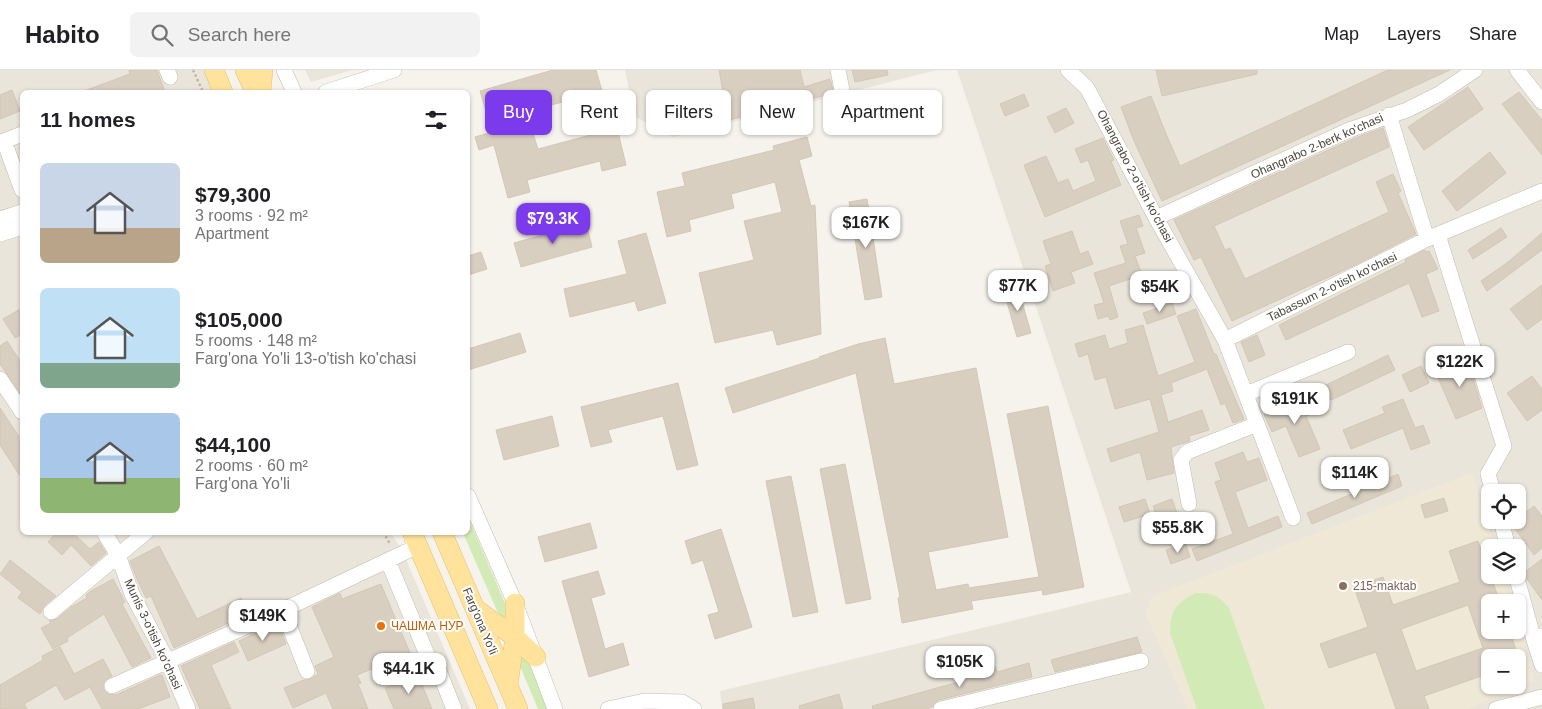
<!DOCTYPE html>
<html lang="en">
<head>
<meta charset="utf-8">
<style>
  body { margin:0; font-family:Arial,sans-serif; background:#f2f2f2; color:#202124; height:100vh; display:flex; flex-direction:column; font-size:19px; white-space:nowrap }
  * { box-sizing:border-box; margin:0 }
  p { font-size:16px; color:#757577 }
  .icon { flex:none; width:28px; height:28px; fill:none; stroke:currentColor; stroke-width:2; stroke-linecap:round; stroke-linejoin:round }
  .map { position:relative; flex:1; overflow:hidden }
  .sheet { position:absolute; left:20px; top:20px; width:450px; height:445px; display:flex; flex-direction:column; background:#fff; border-radius:8px; box-shadow:0 1px 4px #0004 }
  .sheet>* { flex:none }
  .top-card { position:absolute; left:485px; top:20px; width:475px; height:45px; display:flex; gap:10px }
  .tools { position:absolute; left:1481px; top:414px; display:grid; gap:10px }
  .tools a { display:grid; place-items:center; width:45px; height:45px; border-radius:8px; background:#fff; box-shadow:0 1px 4px #0004; font-size:25px }
  .price { position:absolute; translate:-50% -42px; padding:0 11px; border-radius:10px; background:#fff; color:#222; font-size:16px; line-height:32px; filter:drop-shadow(0 1px 2px #0008) }
  .price::after { content:''; position:absolute; left:50%; top:30px; width:15px; height:11px; margin-left:-8px; background:inherit; clip-path:polygon(0 0,100% 0,50% 100%) }
  .price.active { background:#7c3aed; color:#fff }
  ul { padding:0; list-style:none }
  li { display:flex; align-items:center; gap:15px; height:125px; padding:0 20px }
  li span { display:grid; place-items:center; flex:none; width:140px; height:100px; border-radius:8px; color:#555 }
  li>.icon { margin-inline-start:auto }
  span .icon { width:60px; height:60px; fill:#fffc; stroke-width:1 }
  li b { font-size:21px }
  h2 { display:flex; justify-content:space-between; align-items:center; height:60px; padding:0 20px; font-size:21px }
  .pill { padding:0 18px; border-radius:8px; background:#fff; box-shadow:0 1px 4px #0004; font-size:18px; line-height:45px }
  .pill.active { background:#7c3aed; color:#fff }
  header { display:flex; align-items:center; gap:30px; box-sizing:border-box; height:70px; padding:0 25px; background:#fff; border-bottom:1px solid #e0e0e0 }
  header strong { font-size:24px }
  nav { display:flex; gap:28px; margin-inline-start:auto; font-size:18px }
  .search { width:350px; height:45px; background:#f2f2f2; display:flex; align-items:center; gap:12px; box-sizing:border-box; padding:0 18px; border-radius:8px; color:#757577; font-size:19px }
  .map>svg:first-child { display:block }
  .residential { fill:#eae5da; fill-rule:evenodd }
  .education { fill:#efe8d6; fill-rule:evenodd }
  .green { fill:#d2eab5 }
  .building { fill:#d8cfc1; stroke:#d3c7b4; fill-rule:evenodd }
  .lines { fill:none; stroke-linecap:round; stroke-linejoin:round }
  .minor-casing { stroke:#c2bbae; stroke-width:16 }
  .major-casing { stroke:#e6c16a; stroke-width:20 }
  .path { stroke:#c4b79f; stroke-width:2.5; stroke-dasharray:2.5 2.5; stroke-linecap:butt }
  .minor { stroke:#fff; stroke-width:15 }
  .major { stroke:#ffe39c; stroke-width:19 }
  .education-dot { fill:#8d6e63; stroke:#fff; stroke-width:2 }
  .food-dot { fill:#e8710a; stroke:#fff; stroke-width:2 }
  .labels { text-anchor:middle; stroke-width:4; stroke-linejoin:round; paint-order:stroke }
  .street-label { font-size:12px; fill:#4b4439; stroke:#fff }
  .education-label { font-size:12px; fill:#785e54; stroke:#fff; text-anchor:start }
  .food-label { font-size:12px; fill:#c56008; stroke:#fff; text-anchor:start }
</style>
</head>
<body>
<header>
<strong>Habito</strong>
<div class="search"><svg class="icon" aria-label="search" viewBox="0 0 24 24"><circle cx="10" cy="10" r="6"/><path d="M15 15l6 6"/></svg>Search here</div>
<nav><a>Map</a><a>Layers</a><a>Share</a></nav>
</header>
<div class="map">
<svg width="1542" height="639" viewBox="0 0 1542 639">
  <rect width="100%" height="100%" fill="#f6f3ec"/>
  <path class="residential" d="M0,0h205l8,22h-191v114l-22,9z
    M305,0h47l-41,12z
    M625,0h312l-264,67 -39,-21z
    M957,0h585v639h-820l-2,-18 411,-99zM1490,422h28v28h-28zM1490,478h28v27h-28zM1490,532h28v28h-28zM1490,588h28v27h-28z
    M22,157v305l369,1 11,17 68,159h-470v-475z"/>
  <path class="education" d="M1472,403l23,74 -5,1v27h13l8,27h-21v28h28v-7l17,58 -67,28h-280l-42,-94 5,-18zM1490,588h28v27h-28z"/>
  <path class="green" d="M468,447l42,98 -1,4 -8,1 -38,-87 5,-1z
    M1196,523c17,0 22,2 33,15l36,101h-68l-27,-76c0,-21 6,-31 26,-40z
    M519,585h7l22,54h-10l-21,-50z"/>
  <path class="building" d="M129,0h28l8,22h-81v-1l46,-17z
    M553,0h43l6,21 -76,21 12,37 79,-21 9,37 -24,6 -2,-10 -73,19 3,12 -22,6 -14,-53 -15,5 -4,-13 17,-5 -12,-41z
    M719,0h81l4,17 26,-8 4,14 -148,38 -5,-18 44,-11z
    M852,0h35l1,5 -33,7z
    M1156,0h101v4l-95,22z
    M1388,0h62l-288,131 -28,-60 -13,-34 30,-11 13,33 16,37z
    M1468,17l15,22 -59,41 -16,-23z
    M12,20l8,21 -20,8v-24z
    M1519,22l23,28v35l-40,-51z
    M1024,24l5,12 -24,10 -5,-12z
    M1066,38l8,15 -19,10 -8,-16z
    M1383,58l6,19 -175,79 11,24 5,-2 15,31 144,-67 -13,-30 17,-8 8,17 -3,2 18,41 -61,31 -123,56 -31,-64 -7,3 -20,-40 181,-82z
    M807,67l5,19 -13,4 12,46 4,-1 6,129 -44,11 -4,-15 -58,13 -16,-70 55,-13 -10,-39 38,-9 -7,-30 -44,12 3,14 -45,12 2,11 -24,6 -10,-45 28,-6 -3,-13 92,-23 -1,-4z
    M1103,68l11,22 -3,1 10,24 -76,32 -21,-52 22,-9 12,27 10,-4 5,12 23,-10 -8,-21 -7,3 -6,-14z
    M1490,82l16,21 -49,38 -15,-20z
    M867,129l15,98 -17,3 -16,-98z
    M1139,145l4,11 -7,2 9,25 -10,3 7,19 -33,11 9,31 -8,3 -2,-4 -10,3 -4,-14 10,-2 -10,-30 32,-10 -6,-17 8,-2 -8,-23z
    M586,153l6,24 -71,20 -7,-24z
    M1501,158l6,9 -34,22 -5,-9z
    M1072,161l8,23 8,-3 5,13 -22,8 4,11 -22,8 -8,-25 6,-2 -8,-23z
    M646,163l20,70 -28,8 -3,-10 -65,16 -6,-28 63,-15 -9,-33z
    M1542,163v17l-55,41 -6,-10 27,-19z
    M1425,180l1,2 3,-1 9,18 -12,5 13,37 -17,6 -13,-34 -123,57 -7,-15 127,-63 -1,-2z
    M481,182l6,17 -19,6v-19z
    M1542,215v34l-15,11 -17,-21z
    M1018,218l13,45 -14,4 -13,-45z
    M1172,233l4,11 -29,10 -4,-11z
    M22,238v26l-7,4 -12,-19z
    M1196,239l18,45h2l5,12 23,53 -11,4 -8,-20 -4,2 -14,-36 -36,14 2,8 -12,4 7,27 34,-12 7,20 -20,6 1,5 -19,6 3,26 -27,7 -7,-28 -29,10 -4,-13 52,-17 -9,-33 -35,10 -9,-32 -11,3 -7,-26 -9,3 -4,-13 30,-9 4,14 19,-6 -3,-13 18,-5 15,51 37,-14 -18,-46z
    M520,263l6,19 -58,18v-21z
    M1257,265l8,20 -16,7 -8,-20z
    M885,268l9,46 82,-16 32,169 -80,15 8,38 32,-6 1,4 70,-11 -32,-163 41,-8 36,181 -41,8 -1,-5 -71,11 2,8 -71,14 -4,-25 2,-1 -44,-224 -123,40 -8,-25 95,-30 -1,-1 39,-13z
    M7,271l15,23v32l-22,-32v-18z
    M1388,285l7,15 -64,30 -7,-14z
    M1467,288l15,50 -26,11 -21,-48z
    M1421,296l8,17 -19,9 -8,-17z
    M1532,306l10,13v21l-15,11 -20,-28z
    M678,313l20,82 -21,5 -14,-54 -55,14 4,12 -21,5 -10,-40z
    M1302,326l9,18 -5,2 14,33 -21,8 -13,-31 -14,6 -8,-17z
    M1403,329l12,29 8,-3 7,18 -19,7 -8,-22 -52,21 -8,-19 42,-17 -3,-6z
    M0,338l22,33v38l-22,-34z
    M552,346l7,30 -55,14 -8,-30z
    M1243,382l4,10 12,-4 8,22 -32,12 13,36 30,-12 4,11 -85,34 -5,-12 41,-15 -18,-52 6,-2 -6,-17z
    M845,394l26,135 -25,5 -26,-135z
    M1398,404l4,12 -90,38 -5,-11z
    M791,406l27,136 -25,5 -27,-136z
    M1444,428l4,13 -23,7 -4,-13z
    M1145,429l5,15 -26,8 -5,-15z
    M1172,429l5,14 -19,7 -5,-14z
    M1534,436l8,10v32l-8,7 -23,-32z
    M590,453l7,25 -52,14 -7,-25z
    M721,459l31,98 -37,12 -7,-24 11,-3 -16,-52 -11,4 -7,-23z
    M57,462h15l18,17 9,-7 7,11 -15,13 -20,-21 -9,10 -14,-13z
    M1478,471l22,61h-10v28h19l10,28h-29v15l-66,23 5,13h-33l-20,-57 -47,16 -9,-24 48,-17 -14,-40 29,-10 10,28 67,-23 -11,-31zM1468,535l15,43 -67,23 -15,-42z
    M1186,474l4,13 -19,7 -5,-14z
    M159,476l38,73 44,-21 7,16 -74,34 -23,-52 -5,2 -9,-19 -7,-18z
    M1542,489v41l-15,-21 -2,-7z
    M10,490l46,36 -11,9 -5,9 -22,-16 4,-6 -22,-18z
    M598,501l7,23 -14,4 14,51 18,-6 6,22 -40,12 -27,-96z
    M113,509l12,23 -3,2 29,54 -19,9 -28,-53 -37,24 1,3 -15,8 -12,-21 10,-5 -2,-2 8,-2 14,-12 16,-9 -1,-3 5,-4z
    M381,514l29,69 -53,22 4,8 -3,1 10,25h-35l-7,-16 -33,15 -9,-20 20,-8 7,-1 7,-5 -3,-8 19,-9 -22,-50 28,-14 2,6z
    M278,553l8,21 -38,17 -9,-20z
    M1137,567l5,15 -87,20 -4,-12z
    M234,572l5,10 -28,13 20,44h-31l-19,-43z
    M60,577l14,27 29,-15 9,17 -7,4 -2,5 1,5 3,4 9,1 44,-20h2l8,22 -32,12h-36l-12,-22 -25,13 -9,-15 -32,19 3,5h-27v-24l43,-25 -1,-4z
    M1029,593l3,14 -93,23 -5,3 -2,4 -7,2h-52l-1,-3 90,-25 -1,-6 34,-9 2,6z
    M418,605l14,34h-38l-9,-21z
    M839,624l4,15h-43l-1,-3z
    M753,628l2,11h-32v-5z"/>
  <g class="lines">
    <g class="minor-casing">
      <path id="minor" d="M167,0l3,7
        M284,0l10,22
        M838,0l4,20
        M1068,0l19,18 69,130 69,122 68,178
        M1517,0l25,32
        M326,22l68,-22
        M1389,45l38,124
        M22,64l-18,7 18,49
        M1156,148l193,-88 58,-20 32,-16 36,-24
        M0,149l22,-7
        M0,164l22,-7
        M1438,165l66,211 -16,28 5,18
        M1225,270l202,-101 115,-48
        M0,309l22,33
        M1246,324l102,-42
        M468,426l47,107 40,106
        M1189,434l-8,-44 6,-8 70,-28
        M1501,450l7,28
        M104,462l14,23 14,39 36,68 20,47
        M388,491l40,96 9,9 17,43
        M1516,505l18,65
        M283,540l24,61
        M51,542l95,-80
        M1541,566l-7,4 8,25
        M112,616l171,-76 135,-64 -6,-7
        M608,639l36,-8 38,1 12,7
        M941,639l200,-48
        M1496,639l46,-12"/>
    </g>
    <g class="major-casing">
      <path id="major" d="M214,0l9,22
        M245,0l10,22
        M261,22l2,-22
        M412,462l76,177
        M442,462l76,177
        M477,540l38,27 21,20
        M508,615l7,-48v-34"/>
    </g>
    <path class="path" d="M193,0l10,22
      M383,462l7,12"/>
    <use href="#minor" class="minor"/>
    <use href="#major" class="major"/>
  </g>
  <circle class="education-dot" cx="1343" cy="516" r="5"/>
  <circle class="food-dot" cx="381" cy="556" r="5"/>
  <g class="labels">
    <g class="street-label">
      <text transform="translate(1317 76) rotate(-24)" y="4">Ohangrabo 2-berk ko'chasi</text>
      <text transform="translate(1135 106) rotate(62)" y="4">Ohangrabo 2-o'tish ko'chasi</text>
      <text transform="translate(1332 217) rotate(-26)" y="4">Tabassum 2-o'tish ko'chasi</text>
      <text transform="translate(480 551) rotate(67)" y="4">Farg'ona Yo'li</text>
      <text transform="translate(153 564) rotate(65)" y="4">Munis 3-o'tish ko'chasi</text>
    </g>
    <g class="education-label">
      <text x="1353" y="520">215-maktab</text>
    </g>
    <g class="food-label">
      <text x="391" y="560">ЧАШМА НУР</text>
    </g>
  </g>
</svg>
<div class="tools">
<a><svg class="icon" aria-label="locate" viewBox="0 0 24 24"><circle cx="12" cy="12" r="6"/><path d="M12 2v4M12 18v4M2 12h4M18 12h4"/></svg></a>
<a><svg class="icon" aria-label="layers" viewBox="0 0 24 24"><path d="M12 4l9 5-9 5-9-5zM3 14l9 5 9-5"/></svg></a>
<a>+</a>
<a>−</a>
</div>
<b class="price active" style="left:553px;top:175px">$79.3K</b>
<b class="price" style="left:866px;top:179px">$167K</b>
<b class="price" style="left:1018px;top:242px">$77K</b>
<b class="price" style="left:1160px;top:243px">$54K</b>
<b class="price" style="left:1460px;top:318px">$122K</b>
<b class="price" style="left:1295px;top:355px">$191K</b>
<b class="price" style="left:1355px;top:429px">$114K</b>
<b class="price" style="left:1178px;top:484px">$55.8K</b>
<b class="price" style="left:263px;top:572px">$149K</b>
<b class="price" style="left:960px;top:618px">$105K</b>
<b class="price" style="left:409px;top:625px">$44.1K</b>
<div class="top-card">
<a class="pill active">Buy</a>
<a class="pill">Rent</a>
<a class="pill">Filters</a>
<a class="pill">New</a>
<a class="pill">Apartment</a>
</div>
<section class="sheet">
<h2>11 homes<svg class="icon" aria-label="filters" viewBox="0 0 24 24"><path d="M4 7h16M4 17h16"/><circle cx="9" cy="7" r="2"/><circle cx="15" cy="17" r="2"/></svg></h2>
<ul>
<li><span style="background:linear-gradient(#c9d6e8 65%,#b9a48a 0)"><svg class="icon" aria-label="home" viewBox="0 0 24 24"><path d="M3 11l9-7 9 7M6 9v11h12V9"/></svg></span><div><b>$79,300</b><p>3 rooms · 92 m²</p><p>Apartment</p></div></li>
<li><span style="background:linear-gradient(#bfe0f5 75%,#7fa58c 0)"><svg class="icon" aria-label="home" viewBox="0 0 24 24"><path d="M3 11l9-7 9 7M6 9v11h12V9"/></svg></span><div><b>$105,000</b><p>5 rooms · 148 m²</p><p>Farg'ona Yo'li 13-o'tish ko'chasi</p></div></li>
<li><span style="background:linear-gradient(#a9c7e8 65%,#8fb573 0)"><svg class="icon" aria-label="home" viewBox="0 0 24 24"><path d="M3 11l9-7 9 7M6 9v11h12V9"/></svg></span><div><b>$44,100</b><p>2 rooms · 60 m²</p><p>Farg'ona Yo'li</p></div></li>
</ul>
</section>
</div>
</body>
</html>
